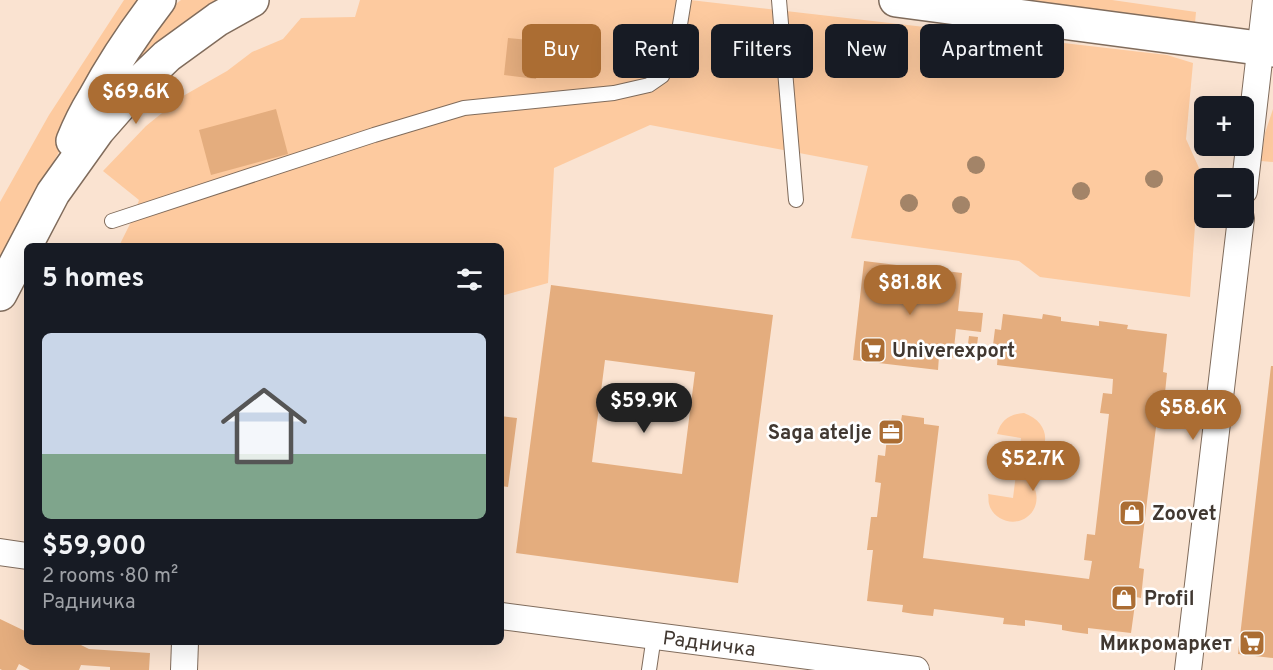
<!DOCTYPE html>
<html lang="en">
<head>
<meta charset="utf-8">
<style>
  body { margin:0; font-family:Overpass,sans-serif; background:#20242c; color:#f1f3f6; height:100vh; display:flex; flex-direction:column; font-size:22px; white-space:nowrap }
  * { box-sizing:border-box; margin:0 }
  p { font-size:20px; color:#9ea1a6 }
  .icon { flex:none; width:33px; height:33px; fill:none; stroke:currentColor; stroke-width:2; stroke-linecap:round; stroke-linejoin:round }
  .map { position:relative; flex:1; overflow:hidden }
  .details { position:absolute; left:24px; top:243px; width:480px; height:402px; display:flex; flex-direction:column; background:#171b24; border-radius:9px; box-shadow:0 6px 24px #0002 }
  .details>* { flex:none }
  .hud { position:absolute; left:522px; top:24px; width:570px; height:54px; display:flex; gap:12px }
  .buttons { position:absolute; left:1194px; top:96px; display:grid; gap:12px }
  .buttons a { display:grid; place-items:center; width:60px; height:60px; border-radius:9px; background:#171b24; box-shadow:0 6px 24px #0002; font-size:30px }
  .price { position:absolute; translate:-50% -51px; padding:0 14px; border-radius:21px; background:#ab6d33; color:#fff; font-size:20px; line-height:39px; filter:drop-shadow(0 2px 3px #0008) }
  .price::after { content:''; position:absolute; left:50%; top:36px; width:18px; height:14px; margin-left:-9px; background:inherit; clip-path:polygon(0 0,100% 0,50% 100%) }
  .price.on { background:#222; color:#fff }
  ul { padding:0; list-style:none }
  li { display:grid; align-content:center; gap:12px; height:318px; padding:0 18px }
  li span { display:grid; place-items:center; height:186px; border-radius:9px; color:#555 }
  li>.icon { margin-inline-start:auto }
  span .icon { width:108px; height:108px; fill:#fffc; stroke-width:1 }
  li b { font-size:26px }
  h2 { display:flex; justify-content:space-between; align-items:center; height:72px; padding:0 18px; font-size:26px }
  .chip { padding:0 21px; border-radius:9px; background:#171b24; box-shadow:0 6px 24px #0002; font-size:21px; line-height:54px }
  .chip.on { background:#ab6d33; color:#fff }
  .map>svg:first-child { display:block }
  .green { fill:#fdca9f }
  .building { fill:#e4ad7e; fill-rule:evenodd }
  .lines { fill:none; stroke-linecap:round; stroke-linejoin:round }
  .service-casing { stroke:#806c5c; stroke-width:16 }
  .minor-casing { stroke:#806c5c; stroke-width:28 }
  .secondary-casing { stroke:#806c5c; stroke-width:36 }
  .service { stroke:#fff; stroke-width:14 }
  .minor { stroke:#fff; stroke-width:26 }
  .secondary { stroke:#fff; stroke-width:33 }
  .tree { fill:#a38468 }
  .labels { text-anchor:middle; stroke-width:5; stroke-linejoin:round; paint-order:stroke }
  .poi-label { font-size:20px; font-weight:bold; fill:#413831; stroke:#fff; text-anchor:start }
  .street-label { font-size:20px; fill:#413831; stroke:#fff }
</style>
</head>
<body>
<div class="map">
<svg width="1273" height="670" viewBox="0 0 1273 670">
  <rect width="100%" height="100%" fill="#fae3d1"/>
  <path class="green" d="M124,0h35l-75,106 -42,77 -42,83v-64l49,-87z
    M181,0h56l-81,56 -29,14c16,-24 31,-54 54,-70z
    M360,0h330l477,55 26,8 -7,76 13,29 -9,129 -150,-20 -21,-16 -168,-23 17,-72 -218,-41 -96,43 -6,115 -47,13v-50h-382l14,-28 6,-18 -36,-29 43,-45 37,-30 44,-25 25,-19 31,-13 18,-21 54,-1z
    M892,0h220l84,12 -2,22z
    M1273,109v53l-12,-1 4,-28z
    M1024,413c31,11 27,46 -6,49l3,-24 -24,-4c4,-14 12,-20 27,-21z
    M1016,474c3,1 6,1 9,3 14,8 16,30 2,40 -13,10 -34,3 -38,-13 -1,-3 0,-6 -1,-10l25,4z"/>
  <path class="building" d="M508,38l32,3 -4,38 -32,-4z
    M276,109l12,45 -77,21 -12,-45z
    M864,261l98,12 -4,38 25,2 -2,19 -25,-3 -3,29 -14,-2 -1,14 -85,-10z
    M551,285l222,30 -35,268 -222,-30zM605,360l90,12 -13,102 -90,-12z
    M1003,314l39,5 1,-5 18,3v4l38,5v-5l29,4 -1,4 40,5 -4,38 4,1 -3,30 -5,-1 -20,166 5,1 -3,29 -5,-1 -5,36 -43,-5v6l-15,-2 -11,-2v-5l-37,-5v6l-22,-2 1,-6 -70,-9 -1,7 -19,-2 -12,-2 1,-7 -36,-4 6,-51h-6l4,-33h6l4,-34 -6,-1 3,-27 7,1 4,-37 12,2 1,-6 22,3v6l15,2 -16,132 166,21 3,-18 -8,-1 3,-26 8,1 14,-121 -9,-1 3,-20 9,1 1,-15 -116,-14 1,-12h-6l3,-24 6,1z
    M969,336l9,1 -2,17 -9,-2z
    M1271,366h2v292l-35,-4z
    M501,416l16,2 -9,69 -7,-1z
    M0,619l27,13v10h48l14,7 61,4 -1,17h-39v-3l-29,-2 -2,5h-49l-11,-6 -3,6h-14l-2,-1z"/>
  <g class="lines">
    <g class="service-casing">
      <path id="service" d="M779,0l17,200
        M112,221l262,-86 90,-27 150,-15 35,-8 13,-9 9,-16 6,-17 7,-43
        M649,670l5,-34"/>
    </g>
    <g class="minor-casing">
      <g id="minor">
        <path d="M1244,191l22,-191"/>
        <path d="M0,552l27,4"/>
        <path id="s1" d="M501,616l415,54"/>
        <path d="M184,670l1,-28"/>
        <path d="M1188,670l53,-452"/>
      </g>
    </g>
    <g class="secondary-casing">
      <path id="secondary" d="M896,0l377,50
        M73,141c6,-15 13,-29 21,-42 19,-35 41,-68 65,-99
        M0,294l53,-101 45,-63 43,-49 26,-25 51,-37 34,-19"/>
    </g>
    <use href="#service" class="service"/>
    <use href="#minor" class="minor"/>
    <use href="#secondary" class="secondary"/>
  </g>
  <g class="tree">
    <circle cx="976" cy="165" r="9"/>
    <circle cx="1154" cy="179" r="9"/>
    <circle cx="1081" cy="191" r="9"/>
    <circle cx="909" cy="203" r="9"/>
    <circle cx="961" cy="205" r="9"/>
  </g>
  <defs>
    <g id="supermarket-square" transform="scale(1.35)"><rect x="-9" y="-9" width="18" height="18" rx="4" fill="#ab6d33" stroke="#fff"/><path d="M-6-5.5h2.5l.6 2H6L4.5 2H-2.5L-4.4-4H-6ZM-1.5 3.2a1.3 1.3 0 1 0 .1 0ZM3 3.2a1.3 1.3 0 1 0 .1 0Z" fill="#fff"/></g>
    <g id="office-square" transform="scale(1.35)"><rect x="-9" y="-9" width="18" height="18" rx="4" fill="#ab6d33" stroke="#fff"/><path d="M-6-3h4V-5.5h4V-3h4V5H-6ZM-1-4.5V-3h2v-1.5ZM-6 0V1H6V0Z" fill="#fff"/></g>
    <g id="shop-square" transform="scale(1.35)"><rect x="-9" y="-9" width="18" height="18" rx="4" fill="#ab6d33" stroke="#fff"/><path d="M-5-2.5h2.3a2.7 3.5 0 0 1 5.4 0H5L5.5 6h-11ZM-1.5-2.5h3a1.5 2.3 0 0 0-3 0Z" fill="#fff"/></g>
  </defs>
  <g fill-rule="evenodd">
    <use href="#supermarket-square" x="873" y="350"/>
    <use href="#office-square" x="891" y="432"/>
    <use href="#shop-square" x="1132" y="513"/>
    <use href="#shop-square" x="1124" y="598"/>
    <use href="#supermarket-square" x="1252" y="643"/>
  </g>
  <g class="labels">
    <g class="poi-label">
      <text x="892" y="357">Univerexport</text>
      <text x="872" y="439" text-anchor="end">Saga atelje</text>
      <text x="1152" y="520">Zoovet</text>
      <text x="1144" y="605">Profil</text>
      <text x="1232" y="650" text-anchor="end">Микромаркет</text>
    </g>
    <g class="street-label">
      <text dy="7" stroke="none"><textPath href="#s1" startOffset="210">Радничка</textPath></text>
    </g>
  </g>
</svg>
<div class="buttons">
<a>+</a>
<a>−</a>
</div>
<b class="price" style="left:136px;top:125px">$69.6K</b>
<b class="price" style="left:910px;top:316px">$81.8K</b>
<b class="price on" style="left:644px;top:434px">$59.9K</b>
<b class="price" style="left:1193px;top:441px">$58.6K</b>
<b class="price" style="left:1033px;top:492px">$52.7K</b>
<div class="hud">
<a class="chip on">Buy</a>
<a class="chip">Rent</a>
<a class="chip">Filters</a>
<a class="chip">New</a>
<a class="chip">Apartment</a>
</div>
<section class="details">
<h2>5 homes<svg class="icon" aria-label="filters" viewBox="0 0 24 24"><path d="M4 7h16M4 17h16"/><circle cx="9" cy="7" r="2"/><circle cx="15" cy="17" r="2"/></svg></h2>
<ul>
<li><span style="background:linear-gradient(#c9d6e8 65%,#7fa58c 0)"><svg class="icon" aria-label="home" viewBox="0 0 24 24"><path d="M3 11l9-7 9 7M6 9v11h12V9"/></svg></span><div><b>$59,900</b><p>2 rooms · 80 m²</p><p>Радничка</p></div></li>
</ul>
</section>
</div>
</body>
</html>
